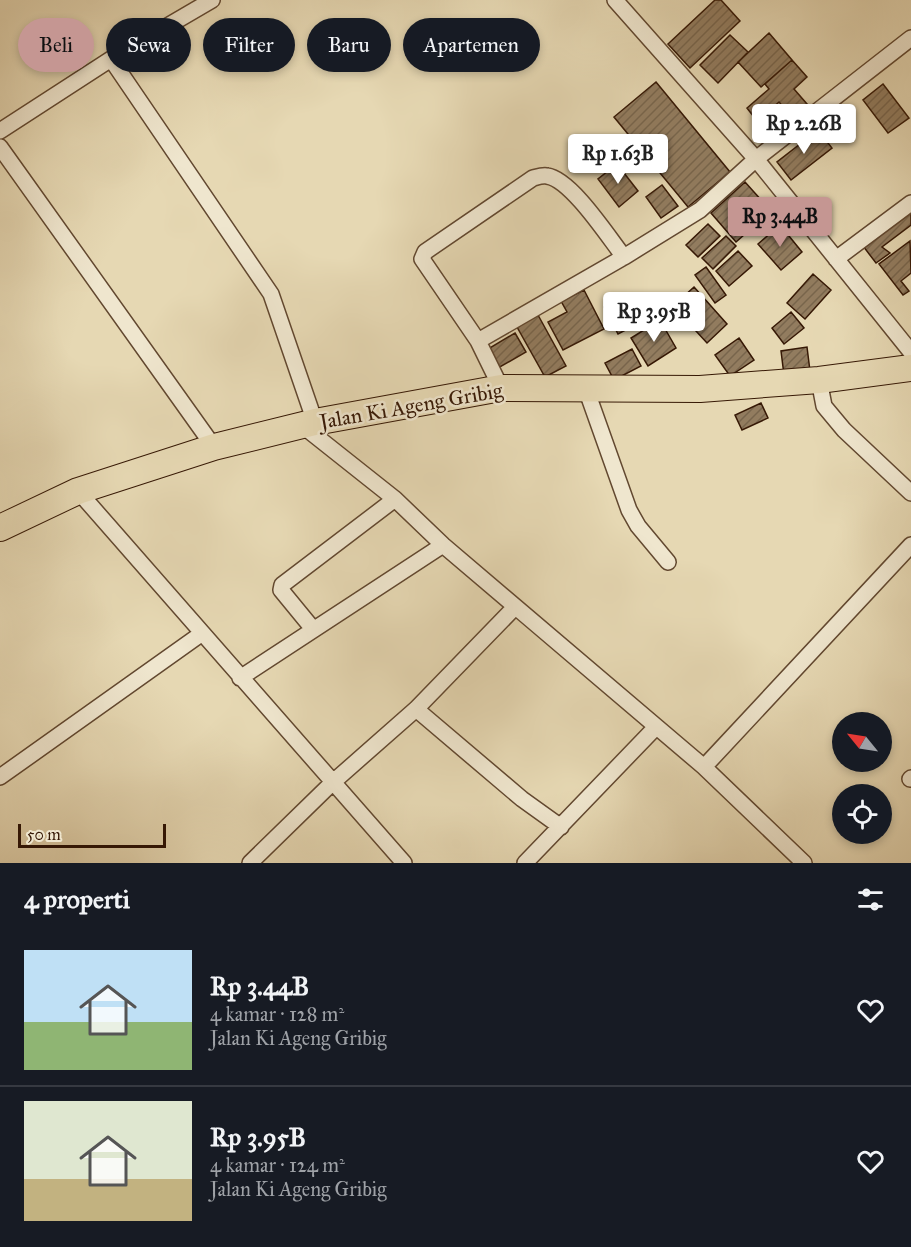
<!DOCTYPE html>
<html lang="id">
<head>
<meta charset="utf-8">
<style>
  body { margin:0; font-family:"IM FELL Great Primer",serif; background:#20242c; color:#f1f3f6; height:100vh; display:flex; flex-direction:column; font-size:22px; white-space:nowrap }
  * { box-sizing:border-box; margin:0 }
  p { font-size:20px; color:#9ea1a6 }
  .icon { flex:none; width:33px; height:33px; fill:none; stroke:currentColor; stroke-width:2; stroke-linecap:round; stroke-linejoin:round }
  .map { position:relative; height:863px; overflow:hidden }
  .side { display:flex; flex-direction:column; background:#171b24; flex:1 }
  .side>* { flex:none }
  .banner { position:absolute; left:18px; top:18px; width:600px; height:54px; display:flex; gap:12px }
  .needle { width:39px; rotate:300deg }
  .buttons { position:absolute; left:832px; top:712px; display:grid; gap:12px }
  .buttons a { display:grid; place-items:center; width:60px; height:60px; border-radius:50%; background:#171b24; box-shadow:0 3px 9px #0003; font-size:30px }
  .scale { position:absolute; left:18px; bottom:15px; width:148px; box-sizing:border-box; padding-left:6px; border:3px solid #361805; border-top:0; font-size:16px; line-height:21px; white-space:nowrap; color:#361805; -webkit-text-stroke:4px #efe6ce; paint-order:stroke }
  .price { position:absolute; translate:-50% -51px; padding:0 14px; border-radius:6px; background:#fff; color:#222; font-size:20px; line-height:39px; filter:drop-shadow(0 2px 3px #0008) }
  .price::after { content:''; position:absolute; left:50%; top:36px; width:18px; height:14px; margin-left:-9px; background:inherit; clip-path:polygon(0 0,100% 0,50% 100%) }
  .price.selected { background:#c59692; color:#111 }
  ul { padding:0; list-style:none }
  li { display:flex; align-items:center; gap:18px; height:150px; padding:0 24px }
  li+li { border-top:2px solid #363941 }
  li span { display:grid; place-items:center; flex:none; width:168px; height:120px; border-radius:0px; color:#555 }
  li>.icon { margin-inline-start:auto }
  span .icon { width:72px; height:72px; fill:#fffc; stroke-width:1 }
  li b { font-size:26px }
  h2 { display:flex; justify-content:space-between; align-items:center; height:72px; padding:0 24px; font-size:26px }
  .chip { padding:0 21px; border-radius:27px; background:#171b24; box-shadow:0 3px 9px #0003; font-size:21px; line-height:54px }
  .chip.selected { background:#c59692; color:#111 }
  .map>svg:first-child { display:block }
  .building { fill:url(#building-hatch); stroke:#361805; stroke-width:1.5 }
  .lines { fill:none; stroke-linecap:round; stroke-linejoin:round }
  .minor-casing { stroke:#624830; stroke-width:18 }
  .primary-casing { stroke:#361805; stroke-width:28 }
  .minor { stroke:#efe6ce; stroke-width:15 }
  .primary { stroke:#e6d8b3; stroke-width:26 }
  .labels { text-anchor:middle; stroke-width:5; stroke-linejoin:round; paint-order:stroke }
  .street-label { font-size:21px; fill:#361805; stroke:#efe6ce }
</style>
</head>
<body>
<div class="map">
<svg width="911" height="863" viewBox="0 0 911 863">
  <defs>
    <pattern id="building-hatch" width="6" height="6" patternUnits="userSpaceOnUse" patternTransform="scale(1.5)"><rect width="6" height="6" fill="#927c5f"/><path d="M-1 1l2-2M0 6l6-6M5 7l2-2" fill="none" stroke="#78654c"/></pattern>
  </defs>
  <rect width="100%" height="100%" fill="#e6d8b3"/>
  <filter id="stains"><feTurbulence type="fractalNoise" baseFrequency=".00333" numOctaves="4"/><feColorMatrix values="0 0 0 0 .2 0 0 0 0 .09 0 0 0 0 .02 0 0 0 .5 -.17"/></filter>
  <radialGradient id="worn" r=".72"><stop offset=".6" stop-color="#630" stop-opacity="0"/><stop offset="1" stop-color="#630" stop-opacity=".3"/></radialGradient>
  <path class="building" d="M715,0h6l19,21 -50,47 -22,-24z
    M769,33l23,27 -31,27 -23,-25z
    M730,35l18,17 -30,31 -18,-18z
    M792,60l15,17 -13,12 13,15 -15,13 -13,-15 -22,19 -10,-13 22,-19 -4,-5z
    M656,82l74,90 -42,35 -74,-90z
    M883,84l26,34 -21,15 -25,-33z
    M818,130l14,18 -41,32 -14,-18z
    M617,164l21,27 -19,16 -21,-28z
    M745,182l26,29 -35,31 -25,-29z
    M662,185l16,21 -17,12 -15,-21z
    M911,208v17l-29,22 8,6 -14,10 -13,-17z
    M708,224l12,12 -22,21 -12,-12z
    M780,225l22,27 -21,18 -23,-26z
    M726,236l10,10 -23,23 -11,-11z
    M910,241l1,32 -10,8 8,10 -6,4 -24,-31z
    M738,251l14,15 -23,20 -13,-15z
    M706,267l20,28 -11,8 -20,-28z
    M813,274l18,16 -26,29 -18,-16z
    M694,287l33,37 -20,19 -34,-37z
    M584,290l20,39 -41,21 -15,-28 19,-10 -6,-11z
    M628,293l15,28 -25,13 -14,-27z
    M791,312l13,16 -20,16 -12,-16z
    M538,315l28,51 -21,11 -28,-50z
    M660,320l16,28 -28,18 -17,-28z
    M515,333l11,19 -28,16 -10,-19z
    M739,338l15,22 -24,16 -15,-21z
    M807,347l3,24 -26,4 -3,-24z
    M632,349l9,17 -27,14 -9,-17z
    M761,403l7,15 -26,12 -7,-15z"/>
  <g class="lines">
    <g class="minor-casing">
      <path id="minor" d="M615,0l141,159 155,193
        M111,59l160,235 44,128
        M0,131l111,-72 101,-59
        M0,147l214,300
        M836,259l75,-56
        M478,341l146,-84 76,-47 56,-51 155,-121
        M819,380l5,26 20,24 67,63
        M501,388l-23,-47 -56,-82 3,-7 108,-74c4,-1 10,-3 14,-2 24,3 62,62 77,81
        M586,389l43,121 9,16 30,36
        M303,426l92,73 48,46 261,222 100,96
        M78,491l326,372
        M313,629l-32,-39 1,-5 113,-86
        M240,678l203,-133
        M416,709l106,90 39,28
        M704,767l207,-222
        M0,777l201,-143
        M910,779l1,-1
        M250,863l82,-80 84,-74 99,-102
        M525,863l130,-135"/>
    </g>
    <g class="primary-casing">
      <path id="primary" d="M0,528l78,-37 136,-44 101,-25 186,-34 199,1 119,-9 92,-12"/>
    </g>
    <use href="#minor" class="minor"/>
    <use href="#primary" class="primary"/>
  </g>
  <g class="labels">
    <g class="street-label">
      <text transform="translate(411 406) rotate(-10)" y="7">Jalan Ki Ageng Gribig</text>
    </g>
  </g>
  <rect width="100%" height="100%" filter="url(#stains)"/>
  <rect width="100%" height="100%" fill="url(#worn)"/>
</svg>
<div class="buttons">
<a><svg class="needle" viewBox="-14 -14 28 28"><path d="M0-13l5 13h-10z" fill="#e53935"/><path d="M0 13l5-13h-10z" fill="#9ea1a6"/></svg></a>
<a><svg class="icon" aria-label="locate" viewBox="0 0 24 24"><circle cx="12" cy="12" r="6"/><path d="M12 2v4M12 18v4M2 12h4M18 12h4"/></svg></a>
</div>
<div class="scale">50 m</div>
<b class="price" style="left:804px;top:155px">Rp 2.26B</b>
<b class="price" style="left:618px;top:185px">Rp 1.63B</b>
<b class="price selected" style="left:780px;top:248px">Rp 3.44B</b>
<b class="price" style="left:654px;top:343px">Rp 3.95B</b>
<div class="banner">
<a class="chip selected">Beli</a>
<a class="chip">Sewa</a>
<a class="chip">Filter</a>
<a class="chip">Baru</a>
<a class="chip">Apartemen</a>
</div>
</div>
<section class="side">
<h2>4 properti<svg class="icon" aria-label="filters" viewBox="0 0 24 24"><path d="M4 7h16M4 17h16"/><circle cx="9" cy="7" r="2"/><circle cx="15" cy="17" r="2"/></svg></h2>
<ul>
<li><span style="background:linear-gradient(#bfe0f5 60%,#8fb573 0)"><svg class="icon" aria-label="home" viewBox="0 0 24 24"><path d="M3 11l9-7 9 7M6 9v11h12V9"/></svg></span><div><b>Rp 3.44B</b><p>4 kamar · 128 m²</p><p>Jalan Ki Ageng Gribig</p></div><svg class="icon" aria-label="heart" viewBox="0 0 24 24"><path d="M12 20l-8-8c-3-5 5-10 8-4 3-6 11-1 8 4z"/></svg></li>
<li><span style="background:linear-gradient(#dfe7d0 65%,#c2b280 0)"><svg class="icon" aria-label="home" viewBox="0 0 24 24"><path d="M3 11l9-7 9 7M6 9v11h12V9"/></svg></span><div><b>Rp 3.95B</b><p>4 kamar · 124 m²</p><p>Jalan Ki Ageng Gribig</p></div><svg class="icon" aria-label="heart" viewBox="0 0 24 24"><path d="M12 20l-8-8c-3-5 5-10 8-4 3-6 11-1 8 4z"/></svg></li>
</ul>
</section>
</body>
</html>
